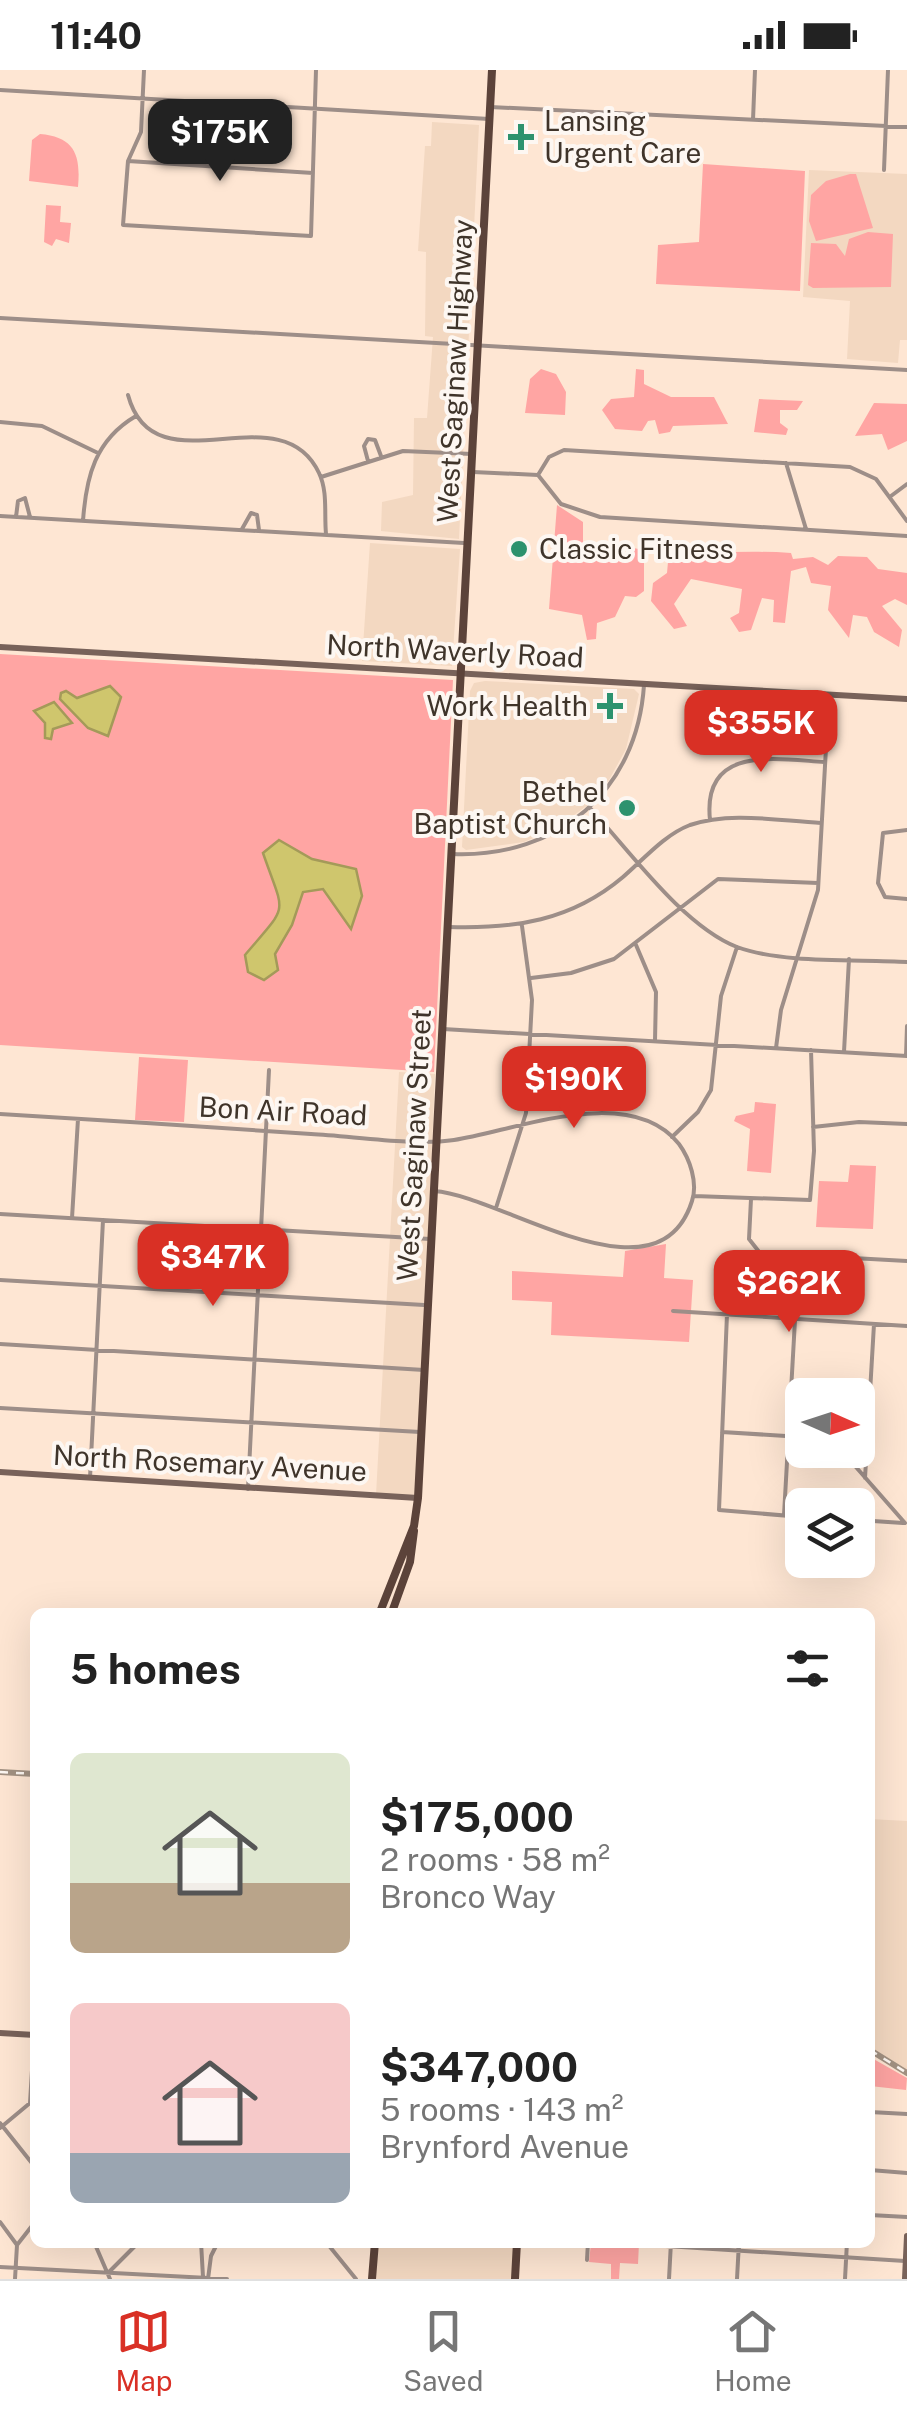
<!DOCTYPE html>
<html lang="en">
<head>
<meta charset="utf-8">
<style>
  body { margin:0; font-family:"Public Sans",sans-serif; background:#f6f6f6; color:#222; height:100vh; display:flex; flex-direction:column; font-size:38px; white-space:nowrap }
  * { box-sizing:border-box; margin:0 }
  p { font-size:32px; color:#767676 }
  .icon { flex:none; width:55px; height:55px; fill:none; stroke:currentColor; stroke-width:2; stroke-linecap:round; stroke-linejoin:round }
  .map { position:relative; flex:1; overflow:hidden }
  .sheet { position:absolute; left:30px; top:1538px; width:845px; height:640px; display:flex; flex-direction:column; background:#fff; border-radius:15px; box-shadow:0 10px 40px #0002 }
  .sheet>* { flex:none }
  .needle { width:65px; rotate:93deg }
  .fabs { position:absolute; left:785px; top:1308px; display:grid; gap:20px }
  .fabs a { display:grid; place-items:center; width:90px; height:90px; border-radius:15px; background:#fff; box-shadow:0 10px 40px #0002; font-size:50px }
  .price { position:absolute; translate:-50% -85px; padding:0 22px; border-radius:20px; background:#d93025; color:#fff; font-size:32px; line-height:65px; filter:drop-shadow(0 2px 5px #0008) }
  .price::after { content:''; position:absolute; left:50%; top:60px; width:30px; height:22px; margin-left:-15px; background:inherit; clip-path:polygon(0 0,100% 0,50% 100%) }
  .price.active { background:#222; color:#fff }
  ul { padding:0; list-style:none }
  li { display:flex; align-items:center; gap:30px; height:250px; padding:0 40px }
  li span { display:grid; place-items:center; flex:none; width:280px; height:200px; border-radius:15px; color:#555 }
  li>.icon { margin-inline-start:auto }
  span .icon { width:120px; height:120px; fill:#fffc; stroke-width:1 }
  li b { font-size:42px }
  h2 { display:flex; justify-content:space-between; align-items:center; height:120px; padding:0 40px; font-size:42px }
  .status { display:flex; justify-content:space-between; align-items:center; height:70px; padding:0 50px; background:#fff; direction:ltr }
  .status svg { height:28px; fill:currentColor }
  .menu { display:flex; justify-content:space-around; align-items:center; height:140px; border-top:2px solid #e0e0e0; background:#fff; font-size:28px; color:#767676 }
  .menu a { display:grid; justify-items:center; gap:5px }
  .menu .active { color:#d93025 }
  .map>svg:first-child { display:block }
  .built { fill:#f3d8c1 }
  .green { fill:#ffa5a3 }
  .water { fill:#cfc66d; stroke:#a49a59; stroke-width:2.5 }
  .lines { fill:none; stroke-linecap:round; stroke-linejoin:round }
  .street { stroke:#9d8e88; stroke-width:4 }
  .secondary { stroke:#78625a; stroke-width:6 }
  .primary { stroke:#5c433a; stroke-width:8 }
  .rail-casing { stroke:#a29182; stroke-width:6 }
  .rail { stroke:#fdf7f2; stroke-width:2.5; stroke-dasharray:8; stroke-linecap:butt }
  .poi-dot { fill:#2d926e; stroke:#fdf7f2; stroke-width:4 }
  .labels { text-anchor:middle; stroke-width:8; stroke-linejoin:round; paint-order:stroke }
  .poi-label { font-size:28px; fill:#3f342a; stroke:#fdf7f2; text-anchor:start }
  .street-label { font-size:28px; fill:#3f342a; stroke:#fdf7f2 }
</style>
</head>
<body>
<div class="status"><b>11:40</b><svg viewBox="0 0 49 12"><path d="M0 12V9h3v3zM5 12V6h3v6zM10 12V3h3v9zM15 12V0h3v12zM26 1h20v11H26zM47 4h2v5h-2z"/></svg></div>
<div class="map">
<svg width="907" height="2209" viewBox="0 0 907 2209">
  <rect width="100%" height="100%" fill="#fee6d3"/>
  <path class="built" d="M432,52l47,3 -20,414 -78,-8 1,-29 31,-7 1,-77h13l6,-81 -8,-1 1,-84 -8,-1 7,-105h6z
    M809,100l98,4v166h-7l-2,23 -51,-4 3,-58 -47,-4z
    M370,473l90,6 -8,117 -90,-5z
    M485,611l149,8 5,5 -13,55 -17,31 -21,25 -32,23 -32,14 -58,8 -4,-3 8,-156 4,-8z
    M399,1002l36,2 -17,424 -42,-3z
    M870,1749l37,2v251l-37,-24z
    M375,2173h142l-2,36h-143z"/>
  <path class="green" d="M40,64c34,3 41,20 38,53l-49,-6 3,-41z
    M703,94l102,7 -5,120 -144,-7 2,-39 41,-3z
    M850,104h6l17,54 -57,13 -7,-20 2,-26 15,-14z
    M46,135l15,1 -1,16 11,1 -2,20 -13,-4 -4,7 -8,-4z
    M868,162l25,2 -2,53 -78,1 -5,-3 3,-42 25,1 9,12 4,-17z
    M541,299l15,5 10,18 -1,23 -40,-2 5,-34z
    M636,299l8,1v14l27,13h43l14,27 -55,2 -3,6 -11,2 -4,-14 -7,1 -6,10 -27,-2 -13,-19 9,-11 23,-2z
    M759,329l44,2 -6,9h-17v13l8,6 -2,6 -32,-3z
    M874,333l33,1v37l-19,9 -6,-16 -27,2z
    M557,435l26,17v29l43,3 2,-7 16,3v41l-8,6 -11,-1 -10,21 -18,6 -1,16 -9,1 -5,-25 -33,-6z
    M669,481c41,3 83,-1 122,2l2,6 20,-2 15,8 10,-9 29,1 11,12 29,4v32l-12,-6 -13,7 20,24 -3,17 -25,-15 -7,-15 -14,-2 -4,23 -21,-28 3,-24 -20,-3 -5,-16 -15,4 -6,52 -12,-1 1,-22 -12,-2 -11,32 -12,2 -9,-14 9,-5 3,-24 -51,-10 -17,25 13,22 -13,3 -23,-28 2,-18 14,-10z
    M0,584l453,26 -19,392 -434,-27z
    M139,987l49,3 -4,62 -49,-2z
    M755,1032l21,2 -5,69 -24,-2 3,-42 -16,-8 2,-5 18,-4z
    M850,1095l26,1 -3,63 -57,-2 3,-46 29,1z
    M666,1174l-2,34 29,2 -4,62 -138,-7 1,-33 -40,-2v-29l111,6 2,-26z
    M870,1987l37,21 -1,12 -36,-4z
    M591,2173h48l-1,21 -18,-1 -1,16h-8v-15l-22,-2z"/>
  <path class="water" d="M110,616l11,11 -13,39 -20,-8 -28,-29 1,-6 5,-2 11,7z
    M54,632l18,21 -19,6 -2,10 -6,-1v-15l-11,-12z
    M279,770l33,19 44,10 6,27 -11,33 -28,-40 -20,3 -11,33 -17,29 3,16 -14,10 -16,-8 -3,-17c45,-53 40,-38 18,-102z"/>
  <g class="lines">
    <path class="street" d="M144,0l-3,62 -13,29 -5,64 188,11 5,-166
      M0,20l489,29
      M490,37l417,20
      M753,50l2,-50
      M128,91l185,12
      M884,100l4,-100
      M0,248l907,52
      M128,325c26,97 152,-5 191,78 9,19 5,40 7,61
      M0,352l42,4 56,27
      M368,391l-4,-15 4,-7 7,1 6,16
      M786,393l20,66
      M473,402l65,3
      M538,405l11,-18 15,-7 286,17 26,12 31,42
      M538,405l23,29 39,13 307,19
      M321,407l82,-26 69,3
      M891,426l16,-12
      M0,446l464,27
      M16,447l2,-16 7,-3 5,19
      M83,451c3,-44 12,-81 53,-105
      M242,459l9,-16 6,2 2,15
      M590,738c39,42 93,118 147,139 46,17 120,12 170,15
      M710,750c-8,-75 65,-61 114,-58
      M907,760l-24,3 -5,50 7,14 22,2
      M453,784c105,4 184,-63 191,-169
      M449,857c65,2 122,-6 174,-50 21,-18 41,-42 67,-52 41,-14 89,-4 131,-2
      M636,875l20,47 -1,49
      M531,908l40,-5 43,-14 104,-80 100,4
      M443,959l464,27
      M776,978l5,-38 37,-120 11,-195
      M844,982l5,-93
      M906,986l1,-30
      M0,1044c104,6 207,13 311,20 42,2 102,12 143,6 61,-9 175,-58 225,4 11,15 19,39 13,57 -34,108 -191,-6 -258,-10
      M813,1057l46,-5 48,2
      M672,1067l26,-25 13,-22 10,-94 16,-49
      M694,1126l116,4 4,-49 -3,-101
      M751,1129l-2,40 11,14 147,8
      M496,1138l30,-95 6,-113 -10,-74
      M0,1144l430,25
      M72,1148l6,-99
      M0,1210l424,25
      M673,1241l234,15
      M727,1244l-8,196 83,7
      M0,1274l424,26
      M0,1338l420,24
      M722,1362l80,5
      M841,1380l64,73
      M90,1408l13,-258
      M865,1408l9,-154
      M248,1419l21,-419
      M784,1445l11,-195
      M858,1450l45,3
      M870,2042l37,2
      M0,2053l35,44
      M0,2058l30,-25 4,-66
      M870,2100l37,3
      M870,2145l37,2
      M0,2152l17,23
      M94,2172l16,37
      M201,2172l2,35
      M326,2172l30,37
      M650,2175l255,16
      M587,2190l1,-18
      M0,2197l227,12
      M109,2202l30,-30
      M15,2209l2,-34 18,-23
      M208,2209l3,-23 7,-14
      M669,2209l2,-37
      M737,2209l2,-37
      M845,2209l2,-37"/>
    <path class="secondary" d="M0,577l907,52
      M0,1402l418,26
      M0,1963l35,2
      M905,2209l2,-43"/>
    <path class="primary" d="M380,1542l34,-86 4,-28 74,-1428
      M392,1542l18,-50 4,-31
      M372,2209l3,-37
      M515,2209l2,-37"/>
    <g class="rail-casing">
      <path id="rail" d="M0,1702l35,2
        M870,1980l37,23"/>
    </g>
    <use href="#rail" class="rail"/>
  </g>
  <g class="poi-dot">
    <path d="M516 52h10v10h10v10h-10v10h-10v-10h-10v-10h10z"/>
    <circle cx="519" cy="479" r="10"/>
    <path d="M605 621h10v10h10v10h-10v10h-10v-10h-10v-10h10z"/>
    <circle cx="627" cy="738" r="10"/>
  </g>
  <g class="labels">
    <g class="poi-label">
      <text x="544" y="61">Lansing<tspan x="544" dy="32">Urgent Care</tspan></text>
      <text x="539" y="489">Classic Fitness</text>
      <text x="588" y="646" text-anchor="end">Work Health</text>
      <text x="607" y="732" text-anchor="end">Bethel<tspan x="607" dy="32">Baptist Church</tspan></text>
    </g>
    <g class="street-label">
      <text transform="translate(455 301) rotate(-87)" y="10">West Saginaw Highway</text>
      <text transform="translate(455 581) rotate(3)" y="10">North Waverly Road</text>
      <text transform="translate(283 1041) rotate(3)" y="10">Bon Air Road</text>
      <text transform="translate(414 1075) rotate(-87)" y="10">West Saginaw Street</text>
      <text transform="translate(210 1393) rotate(3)" y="10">North Rosemary Avenue</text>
    </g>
  </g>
</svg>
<div class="fabs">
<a><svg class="needle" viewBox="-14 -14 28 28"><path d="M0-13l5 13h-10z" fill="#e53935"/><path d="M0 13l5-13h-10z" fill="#767676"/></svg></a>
<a><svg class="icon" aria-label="layers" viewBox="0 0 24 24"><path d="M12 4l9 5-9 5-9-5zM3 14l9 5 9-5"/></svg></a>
</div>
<b class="price active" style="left:220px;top:114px">$175K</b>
<b class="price" style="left:761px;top:705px">$355K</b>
<b class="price" style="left:574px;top:1061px">$190K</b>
<b class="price" style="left:213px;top:1239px">$347K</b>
<b class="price" style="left:789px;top:1265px">$262K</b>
<section class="sheet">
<h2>5 homes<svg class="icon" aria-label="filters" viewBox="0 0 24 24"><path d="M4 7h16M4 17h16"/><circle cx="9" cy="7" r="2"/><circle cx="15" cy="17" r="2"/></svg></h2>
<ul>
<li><span style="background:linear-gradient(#dfe7d0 65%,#b9a48a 0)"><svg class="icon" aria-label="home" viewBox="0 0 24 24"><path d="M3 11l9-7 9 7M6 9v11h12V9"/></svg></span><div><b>$175,000</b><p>2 rooms · 58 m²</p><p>Bronco Way</p></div></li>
<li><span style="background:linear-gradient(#f6c9c9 75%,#9aa5b1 0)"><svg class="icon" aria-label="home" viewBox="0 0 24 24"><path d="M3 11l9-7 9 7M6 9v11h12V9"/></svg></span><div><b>$347,000</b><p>5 rooms · 143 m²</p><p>Brynford Avenue</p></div></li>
</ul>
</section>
</div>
<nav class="menu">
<a class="active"><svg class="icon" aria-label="map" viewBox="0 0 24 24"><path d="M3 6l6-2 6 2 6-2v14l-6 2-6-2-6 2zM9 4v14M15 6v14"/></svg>Map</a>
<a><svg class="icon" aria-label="saved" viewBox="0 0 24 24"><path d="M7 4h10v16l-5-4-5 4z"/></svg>Saved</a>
<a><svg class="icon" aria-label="home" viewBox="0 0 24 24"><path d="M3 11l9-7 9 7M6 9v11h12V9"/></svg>Home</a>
</nav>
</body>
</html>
